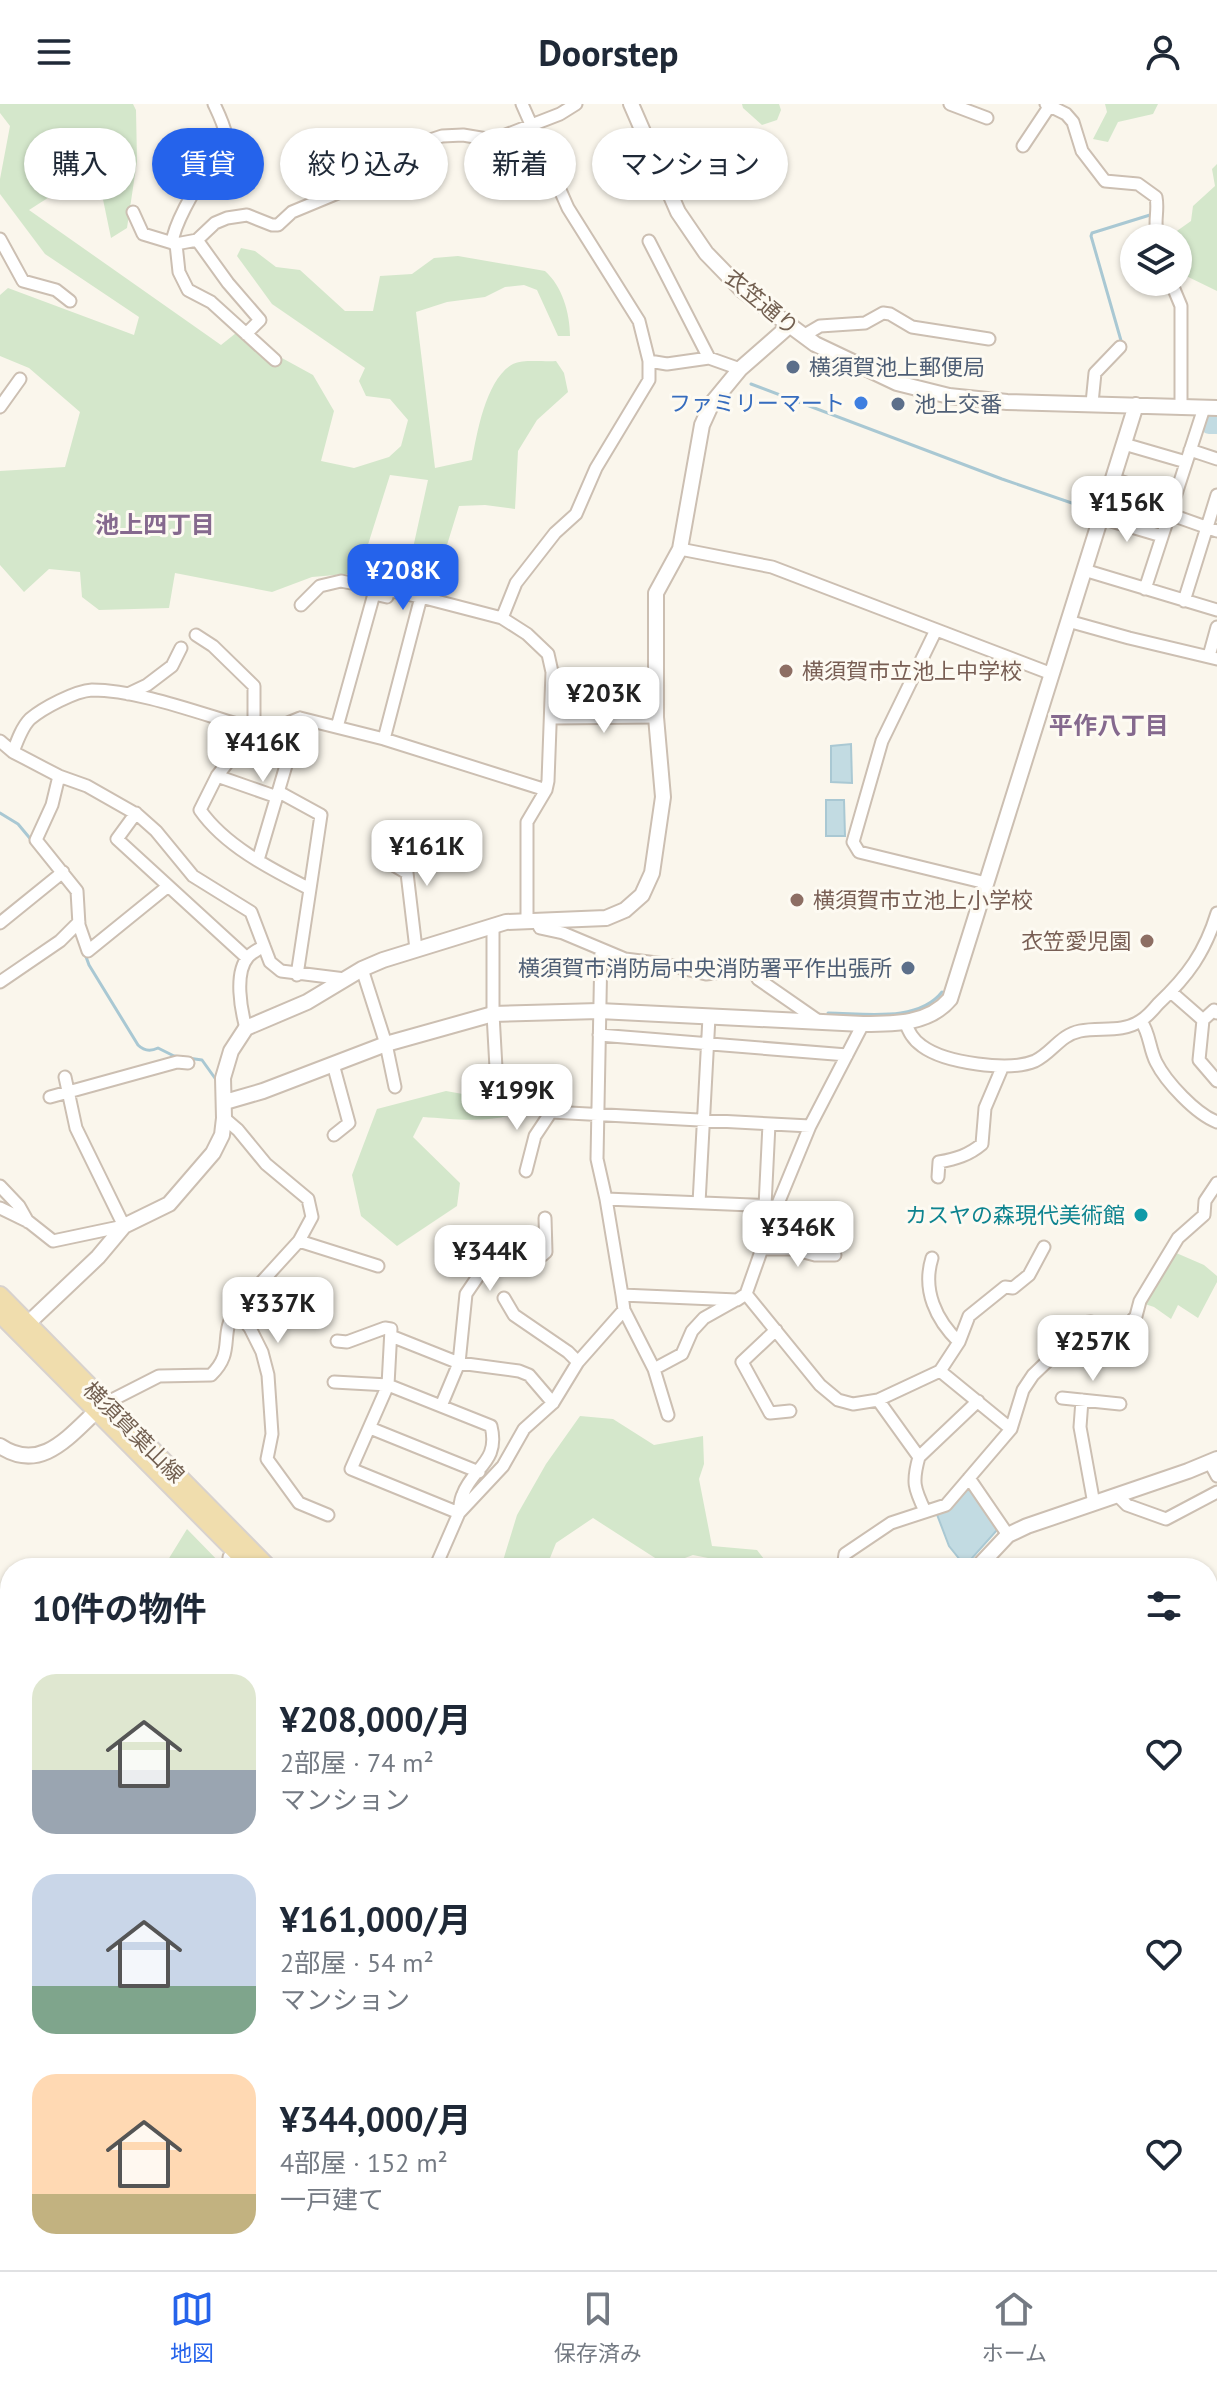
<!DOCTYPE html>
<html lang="ja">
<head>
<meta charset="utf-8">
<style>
  body { margin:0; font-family:"PT Sans","Noto Sans JP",sans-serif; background:#f6f6f7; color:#1f2937; height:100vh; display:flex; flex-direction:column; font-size:30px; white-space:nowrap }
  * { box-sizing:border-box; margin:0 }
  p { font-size:26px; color:#747a83 }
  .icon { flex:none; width:44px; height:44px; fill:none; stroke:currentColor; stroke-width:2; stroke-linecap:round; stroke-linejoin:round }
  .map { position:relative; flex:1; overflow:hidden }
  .sheet { position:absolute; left:0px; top:1454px; width:1218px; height:712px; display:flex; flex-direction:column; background:#fff; border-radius:32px 32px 0 0; box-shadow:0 2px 6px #0004 }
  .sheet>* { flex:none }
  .top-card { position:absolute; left:24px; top:24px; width:800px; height:72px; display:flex; gap:16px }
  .buttons { position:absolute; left:1120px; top:120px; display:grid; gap:16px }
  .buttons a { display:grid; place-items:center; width:72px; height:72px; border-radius:50%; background:#fff; box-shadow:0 2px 6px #0004; font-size:40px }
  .price { position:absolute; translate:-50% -68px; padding:0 18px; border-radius:16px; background:#fff; color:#222; font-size:26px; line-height:52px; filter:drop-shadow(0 2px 4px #0008) }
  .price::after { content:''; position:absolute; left:50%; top:48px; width:24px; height:18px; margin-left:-12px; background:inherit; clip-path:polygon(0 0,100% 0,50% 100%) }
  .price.selected { background:#2563eb; color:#fff }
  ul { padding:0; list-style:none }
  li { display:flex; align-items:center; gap:24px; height:200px; padding:0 32px }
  li span { display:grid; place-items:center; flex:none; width:224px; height:160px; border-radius:24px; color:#555 }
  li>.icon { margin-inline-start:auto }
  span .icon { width:96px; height:96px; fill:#fffc; stroke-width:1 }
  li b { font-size:34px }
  h2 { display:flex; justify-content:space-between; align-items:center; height:96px; padding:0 32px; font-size:34px }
  .tag { padding:0 28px; border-radius:36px; background:#fff; box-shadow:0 2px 6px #0004; font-size:28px; line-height:72px }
  .tag.selected { background:#2563eb; color:#fff }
  header { display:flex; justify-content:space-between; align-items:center; height:104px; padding:0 32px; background:#fff; font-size:36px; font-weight:700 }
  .tab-bar { display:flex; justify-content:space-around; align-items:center; height:112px; border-top:2px solid #e0e1e3; background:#fff; font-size:22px; color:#747a83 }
  .tab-bar a { display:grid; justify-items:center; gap:4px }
  .tab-bar .selected { color:#2563eb }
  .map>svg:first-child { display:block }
  .green { fill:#d4e7cb }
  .water { fill:#c2dbe2; stroke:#a9c8d3; stroke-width:2 }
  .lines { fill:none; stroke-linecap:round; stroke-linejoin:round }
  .stream { stroke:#a9c8d3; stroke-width:3 }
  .river { stroke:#c2dbe2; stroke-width:18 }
  .primary-tunnel { stroke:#d8d0c5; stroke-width:16; stroke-dasharray:16 8; stroke-linecap:butt }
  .minor-casing { stroke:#ccbfb2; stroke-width:15 }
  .tertiary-casing { stroke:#ccbfb2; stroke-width:18 }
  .primary-casing { stroke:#d8d2ce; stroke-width:20 }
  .minor { stroke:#fff; stroke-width:11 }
  .tertiary { stroke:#fff; stroke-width:14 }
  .primary { stroke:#f0ddad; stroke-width:16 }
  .service-dot { fill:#5c6f8a; stroke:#fdfaf2; stroke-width:3 }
  .shop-dot { fill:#3f7fe0; stroke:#fdfaf2; stroke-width:3 }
  .education-dot { fill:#8d6e63; stroke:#fdfaf2; stroke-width:3 }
  .culture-dot { fill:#0f9aa8; stroke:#fdfaf2; stroke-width:3 }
  .labels { text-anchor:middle; stroke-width:6; stroke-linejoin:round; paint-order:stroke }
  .street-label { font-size:22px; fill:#736051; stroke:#fdfaf2 }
  .service-label { font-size:22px; fill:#4e5e75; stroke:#fdfaf2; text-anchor:start }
  .shop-label { font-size:22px; fill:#366cbe; stroke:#fdfaf2; text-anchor:end }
  .education-label { font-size:22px; fill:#785e54; stroke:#fdfaf2; text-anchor:start }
  .culture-label { font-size:22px; fill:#0d838f; stroke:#fdfaf2; text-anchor:end }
  .neighbourhood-label { font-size:24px; font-weight:bold; fill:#85698e; stroke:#fdfaf2 }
</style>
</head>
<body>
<header><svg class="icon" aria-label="menu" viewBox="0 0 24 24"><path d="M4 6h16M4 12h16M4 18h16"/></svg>Doorstep<svg class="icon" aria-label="person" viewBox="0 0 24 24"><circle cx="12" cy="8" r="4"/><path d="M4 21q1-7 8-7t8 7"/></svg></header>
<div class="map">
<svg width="1217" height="2166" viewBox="0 0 1217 2166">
  <rect width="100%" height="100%" fill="#faf6ec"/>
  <path class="green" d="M0,0h133l3,6 1,51 -10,67 -16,10 -11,-53 -21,-7 -50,32 192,135 15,-12 77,42 21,36 -13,50 33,7 35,-11 12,-11 7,-26 -18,-21 -24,-3 -7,-15 6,-13 -93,-64 -35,-48 4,-8 14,3 21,16 24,3 45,41h28l7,-35 32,-2 22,-16 24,-2 87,15c17,15 25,42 25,65h-12l-21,-46 -13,-5 -19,2 -20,10 -38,5 -31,10 19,156 37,-8c5,-27 14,-81 41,-96 10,-5 31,-2 43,-3l8,12 4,19 -31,28 -19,31 -3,58 -30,-4 -26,1 -16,52 -30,-10 15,-68 -38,-5 -31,98 -47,4 -40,15 -97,-19 -6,35 -70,2 -17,-13 -2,-25 -31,-3 -25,23 -24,-27v-94l65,-4 15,-55 -51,-44 -29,-12v-61l8,-7 126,47 5,-18 -94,-63 -45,-60v-15l10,-53 -10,-13z
    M742,0h37l2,6 -4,10 -15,5 -19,-17z
    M1105,0h53l-5,10 -35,8 -10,20 -15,-3 14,-27z
    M1217,60v127l-39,-19v-34h-11l24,-17 2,-15 22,-20 -3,-17z
    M446,987l84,15c-29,20 -74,13 -107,11l-10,20 47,46 -3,23 -60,40 -36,-30 -9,-41 25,-66z
    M1174,1148l30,13 13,11v6l-19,36 -20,-13 -7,14 -17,-12 -12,-4z
    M580,1312l33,3 41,26 49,-9 1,28 -5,15 13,67 45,4 14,18h-53l-5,-9 -20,-4 -27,10 -73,-47 -37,25 -10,25h-36l-8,-4 15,-49 29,-51z
    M187,1425l38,39h-62z
    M10,1658v70l-9,2 -1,-65z
    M1208,2098l9,27v41h-112l-2,-10h105z
    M162,2156h180v10h-174z
    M438,2156h57l-2,10h-53z
    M514,2156h285l4,10h-281z"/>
  <path class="water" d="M851,640l1,39 -21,-1v-36z
    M826,696h18l1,36h-19z
    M970,1383l28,42 -33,37 -16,-20 -13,-34 11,-3z"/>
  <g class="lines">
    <path class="stream" d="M1122,240l-31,-108 1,-3 58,-18
      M751,280l251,95 90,31
      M0,709l18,11 15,18
      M85,850l4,11 49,80c6,6 12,7 20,3l16,8 28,4 15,21
      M828,909c35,0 90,10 114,-21
      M1208,1899l9,1
      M0,1971h10
      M29,2156l3,7"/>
    <path class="river" d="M1209,321h8"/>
    <path class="primary-tunnel" d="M1035,2156l9,10
      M1049,2156l10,10"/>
    <g class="minor-casing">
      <path id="minor" d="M950,0l37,14
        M1046,0l20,10 7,8 9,29 23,30 33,3 18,13c3,14 -3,26 2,41
        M1023,42l26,-39
        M133,108l10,22 33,10 3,28 9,18 23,12 64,58
        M0,135l23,42 33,9 14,11
        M197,136l31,43 32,37 -14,14
        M649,137l60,117
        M172,139c2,-17 21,-54 34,-67 4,-5 10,-7 14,-12 14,-20 3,-41 -6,-60
        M176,140l21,-4 18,-17 12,-5 20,-3 25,10h6l14,-13 53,-22 18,-3 35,-17 14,-8 15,-21 15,-5 21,-1 30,5 67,-26 16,-10
        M1171,178l10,24v102
        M803,232l17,-10 45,-3 18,-10 7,1 22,13 77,12
        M649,257l18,3 42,-6 31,11
        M1092,299l3,-30 25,-26
        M0,303l20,-28
        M1124,340l62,18
        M1190,346l27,9
        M1113,375l61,20
        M1169,410l48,17
        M1101,414l61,18
        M680,445l92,18 280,107
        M1084,466l133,40
        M1145,485l59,-181
        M1184,497l33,-106
        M301,501l19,-19 21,-5 80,16 81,21 25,16 21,20 4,18 -4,109 -2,9 -19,32v99
        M502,514l14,-35 39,-50 21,-19 20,-46 53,-88v-19l-10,-40 -71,-113 -46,-104
        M1068,517l61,17 88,21
        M936,526l-54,111 -29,101 6,10 127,31
        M1209,552l8,-29
        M128,590l19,-9 25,-19 9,-18
        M551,614l105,-1
        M337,623l37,-133 13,3
        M384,635l37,-142
        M0,637l13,11 46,24 28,10 51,29 18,16 37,45 58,36 19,50 11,9 64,8
        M13,648c4,-11 9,-25 17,-33 13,-11 45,-28 62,-29 49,0 114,26 162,39v-43l-41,-40 -17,-11
        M59,672l-7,29 -16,35 41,51 2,34 9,26 79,-64
        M217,672l60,21
        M279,688l42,23 -11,74
        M136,709l-19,26 130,119
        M386,733l-1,23 22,13 9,76
        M258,756l42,-142
        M537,818l3,6 23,5 62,26 40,5 41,10 23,-3 17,-7 6,1 6,14 62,43
        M0,819l63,-51
        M493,821v89l4,72 28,3 26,23 259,14
        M601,845l-4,210 9,40 16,96
        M362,865l24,75 9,43
        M297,871l13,-86c-39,-20 -85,-43 -110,-79l17,-34 37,-47 29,-4 17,-7 84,21 162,51
        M0,878l60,-41 19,-19
        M1171,888l32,28 -4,40 18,21
        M1203,916l11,-10 3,3
        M1141,917c9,13 8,27 15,41 10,20 40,52 61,60
        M905,918c4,10 8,18 17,24 23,17 87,26 113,15 17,-8 25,-26 45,-30 21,-4 42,2 60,-10 7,-4 13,-11 18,-17 30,-28 47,-52 59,-91
        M246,924c-5,-18 -12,-55 2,-71 3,-4 11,-8 16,-11
        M599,931l248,20
        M333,960l16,59 -15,12
        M50,993l127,-35 11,1
        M224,1014l14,12 28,34 42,35 4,18 -13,24 -63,69 14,18 12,24 6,23 4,59 -5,25 32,44 29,12
        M526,1067l9,-35 16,-24
        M938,1073l1,-15c17,-3 30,-7 43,-18l3,-36 17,-40
        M0,1082l19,20 9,16
        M606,1095l171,7
        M699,1099l10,-186
        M765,1102l4,-82
        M0,1104l29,14 24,19 71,-15 -48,-98 -11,-51
        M299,1137l79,25
        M762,1145h31l22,6h20
        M932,1154c-10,32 4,62 27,84
        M746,1190l74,91 18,15 15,4 25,-4 62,-29 19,-29 10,-26 36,-29 8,1 16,-13 15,-28
        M504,1194l10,17 54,37 10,10
        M776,1226l-34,32 28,51 20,-2
        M391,1232l68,27 60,8 10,4 24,28
        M654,1265l28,-15 10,-23 12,-13 32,-18
        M940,1267l71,58
        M334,1278l54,3 103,41c9,36 -18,41 -28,68 -3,5 -3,13 -4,19l-108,-44 37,-84 3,-56 -6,-1 -38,14 -10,-1
        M1062,1294l58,6
        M878,1296l41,57c-7,25 -5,31 6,54
        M1082,1296l-2,27 14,77
        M106,1299l53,-27 52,-1c25,-24 7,-40 25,-65
        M441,1302l18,-43 7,-69 17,-25c8,-2 17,-5 26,-6 14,-2 25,1 37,-11l-1,-34
        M668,1311l-14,-46 -30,-59 -2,-15 115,5 9,-6 31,-88 33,-80 53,-102
        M370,1324l109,44
        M919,1353l59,-56
        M1210,1359l7,13
        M969,1374l39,57
        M1118,1392l9,9 39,14 51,-27
        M235,1464l-6,-6v-5l10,-9
        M435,1464l24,-55 44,-47 21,-37 29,-26 25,-41 46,-52
        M843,1464l2,-14 46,-31 55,-18 65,-76 12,-39 10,-15 25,-24 12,-20 11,-8 10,-1 32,8 13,-14 4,-15 38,-63 26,-23 1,-14 12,-18
        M1208,1516h2l7,125
        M1208,1676l9,-4
        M1208,1717l9,2
        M1217,1796l-7,13h7
        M1208,1909h9
        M1208,2033l9,3
        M66,2156l2,10
        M923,2166l11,-10"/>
    </g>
    <g class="tertiary-casing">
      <path id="tertiary" d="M631,0l47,108 28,41 36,37 73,54 82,39 52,13 58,6 210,6
        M225,998l38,-11 123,-47 107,-30 106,-3 264,13c32,0 66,0 87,-25l186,-594
        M20,1227l78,-74 26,-31 45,-22 44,-51 9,-18 2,-17 -1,-40 8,-27 15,-23 61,-26 55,-33 21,-9 123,-38 100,-4 19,-8 17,-15 10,-22 11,-76 -7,-80v-124l24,-44 22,-124 10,-22 28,-34 49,-43
        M0,1342c43,29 72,-14 103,-41
        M977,1464l31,-33 19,-9 161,-55 29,-12
        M0,1860l10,-8"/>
    </g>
    <g class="primary-casing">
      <path id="primary" d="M0,1191l269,273
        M0,1210l252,254"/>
    </g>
    <use href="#minor" class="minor"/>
    <use href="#tertiary" class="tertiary"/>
    <use href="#primary" class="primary"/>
  </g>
  <g class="service-dot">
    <circle cx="793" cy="263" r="8"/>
    <circle cx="898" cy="300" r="8"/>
    <circle cx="908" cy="864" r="8"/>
  </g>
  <circle class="shop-dot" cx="861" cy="299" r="8"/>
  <g class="education-dot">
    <circle cx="786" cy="567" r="8"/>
    <circle cx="797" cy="796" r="8"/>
    <circle cx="1147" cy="837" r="8"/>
  </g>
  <circle class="culture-dot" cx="1141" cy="1111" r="8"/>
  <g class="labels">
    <g class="street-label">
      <text transform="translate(762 198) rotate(40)" y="8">衣笠通り</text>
      <text transform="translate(134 1328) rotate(45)" y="8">横須賀葉山線</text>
    </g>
    <g class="service-label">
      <text x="809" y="271">横須賀池上郵便局</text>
      <text x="914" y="308">池上交番</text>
      <text x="892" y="872" text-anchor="end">横須賀市消防局中央消防署平作出張所</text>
    </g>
    <g class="shop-label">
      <text x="845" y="307">ファミリーマート</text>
    </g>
    <g class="education-label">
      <text x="802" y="575">横須賀市立池上中学校</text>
      <text x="813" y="804">横須賀市立池上小学校</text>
      <text x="1131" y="845" text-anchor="end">衣笠愛児園</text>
    </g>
    <g class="culture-label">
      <text x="1125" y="1119">カスヤの森現代美術館</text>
    </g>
    <g class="neighbourhood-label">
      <text x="155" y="429">池上四丁目</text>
      <text x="1109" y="630">平作八丁目</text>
    </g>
  </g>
</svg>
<div class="buttons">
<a><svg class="icon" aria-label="layers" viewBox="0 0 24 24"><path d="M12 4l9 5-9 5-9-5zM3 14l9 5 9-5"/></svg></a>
</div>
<b class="price" style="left:1127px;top:440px">¥156K</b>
<b class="price selected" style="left:403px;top:508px">¥208K</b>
<b class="price" style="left:604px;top:631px">¥203K</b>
<b class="price" style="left:263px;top:680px">¥416K</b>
<b class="price" style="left:427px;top:784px">¥161K</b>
<b class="price" style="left:517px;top:1028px">¥199K</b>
<b class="price" style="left:798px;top:1165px">¥346K</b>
<b class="price" style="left:490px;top:1189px">¥344K</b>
<b class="price" style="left:278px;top:1241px">¥337K</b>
<b class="price" style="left:1093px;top:1279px">¥257K</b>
<div class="top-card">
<a class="tag">購入</a>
<a class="tag selected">賃貸</a>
<a class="tag">絞り込み</a>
<a class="tag">新着</a>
<a class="tag">マンション</a>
</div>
<section class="sheet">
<h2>10件の物件<svg class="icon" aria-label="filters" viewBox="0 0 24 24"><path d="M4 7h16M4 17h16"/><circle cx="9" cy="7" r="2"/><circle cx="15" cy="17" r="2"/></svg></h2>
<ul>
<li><span style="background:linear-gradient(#dfe7d0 60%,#9aa5b1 0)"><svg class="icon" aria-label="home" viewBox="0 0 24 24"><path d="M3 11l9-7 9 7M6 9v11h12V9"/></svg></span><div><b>¥208,000/月</b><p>2部屋 · 74 m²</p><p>マンション</p></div><svg class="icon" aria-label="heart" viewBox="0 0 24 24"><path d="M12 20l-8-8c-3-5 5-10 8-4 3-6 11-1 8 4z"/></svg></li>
<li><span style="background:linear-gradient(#c9d6e8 70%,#7fa58c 0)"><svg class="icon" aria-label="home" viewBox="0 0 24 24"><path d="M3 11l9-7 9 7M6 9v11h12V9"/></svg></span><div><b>¥161,000/月</b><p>2部屋 · 54 m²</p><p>マンション</p></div><svg class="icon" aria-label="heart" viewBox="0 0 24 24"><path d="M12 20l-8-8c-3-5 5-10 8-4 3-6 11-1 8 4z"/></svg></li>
<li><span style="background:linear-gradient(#ffd9b3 75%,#c2b280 0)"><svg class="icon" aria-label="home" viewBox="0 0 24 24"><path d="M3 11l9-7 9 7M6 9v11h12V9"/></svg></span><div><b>¥344,000/月</b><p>4部屋 · 152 m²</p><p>一戸建て</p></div><svg class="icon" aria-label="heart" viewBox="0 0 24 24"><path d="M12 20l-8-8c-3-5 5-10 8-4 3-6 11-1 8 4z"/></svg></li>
</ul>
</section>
</div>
<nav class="tab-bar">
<a class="selected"><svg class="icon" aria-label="map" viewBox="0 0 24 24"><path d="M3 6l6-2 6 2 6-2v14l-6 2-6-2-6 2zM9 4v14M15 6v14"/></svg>地図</a>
<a><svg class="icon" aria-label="saved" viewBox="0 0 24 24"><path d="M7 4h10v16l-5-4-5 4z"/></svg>保存済み</a>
<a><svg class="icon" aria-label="home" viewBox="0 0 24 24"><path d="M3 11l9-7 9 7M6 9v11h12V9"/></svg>ホーム</a>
</nav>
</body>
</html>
